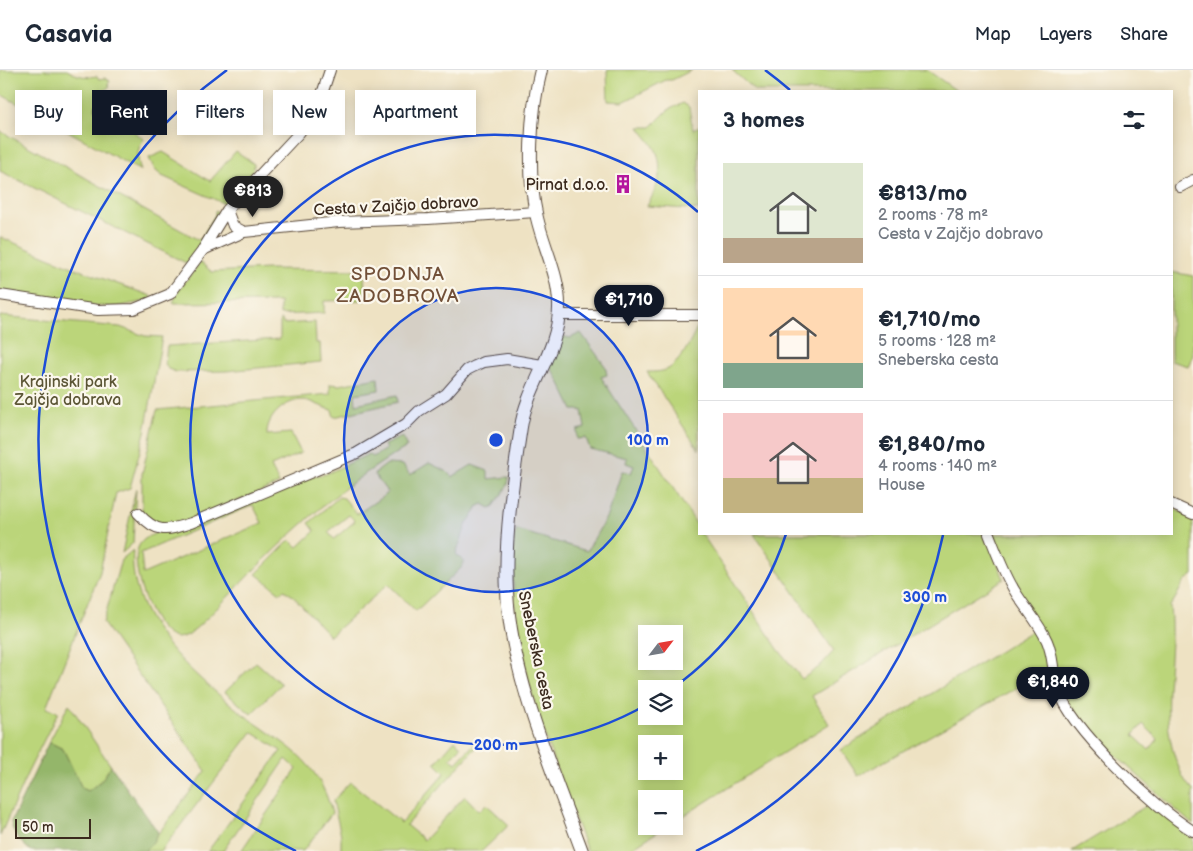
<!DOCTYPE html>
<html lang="en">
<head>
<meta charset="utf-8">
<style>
  body { margin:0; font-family:"Balsamiq Sans",sans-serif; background:#f2f2f3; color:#1f2937; height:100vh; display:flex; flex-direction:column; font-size:19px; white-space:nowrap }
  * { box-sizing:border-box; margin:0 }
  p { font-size:16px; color:#747a83 }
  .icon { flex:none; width:28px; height:28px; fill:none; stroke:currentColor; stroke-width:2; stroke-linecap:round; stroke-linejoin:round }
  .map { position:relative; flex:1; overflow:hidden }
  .side { position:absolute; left:698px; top:20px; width:475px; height:445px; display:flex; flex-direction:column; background:#fff; border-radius:0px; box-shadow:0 2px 12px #0003 }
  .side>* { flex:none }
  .banner { position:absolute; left:15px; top:20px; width:475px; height:45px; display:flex; gap:10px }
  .needle { width:32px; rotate:59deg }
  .buttons { position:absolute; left:638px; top:555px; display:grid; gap:10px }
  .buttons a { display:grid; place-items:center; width:45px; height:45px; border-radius:0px; background:#fff; box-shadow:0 2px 12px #0003; font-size:25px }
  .scale { position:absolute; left:15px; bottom:12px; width:76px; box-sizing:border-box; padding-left:5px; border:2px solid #3b2a1e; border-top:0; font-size:14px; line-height:18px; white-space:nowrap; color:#3b2a1e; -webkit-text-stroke:4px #fbf7ec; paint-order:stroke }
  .price { position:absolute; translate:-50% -42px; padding:0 11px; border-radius:18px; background:#111827; color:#fff; font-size:16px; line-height:32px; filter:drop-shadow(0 1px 2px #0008) }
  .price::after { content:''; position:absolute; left:50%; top:30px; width:15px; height:11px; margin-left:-8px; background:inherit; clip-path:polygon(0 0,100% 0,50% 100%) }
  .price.on { background:#222; color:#fff }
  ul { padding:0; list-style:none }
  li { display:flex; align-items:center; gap:15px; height:125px; padding:0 25px }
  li+li { border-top:1px solid #e0e1e3 }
  li span { display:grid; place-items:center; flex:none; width:140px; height:100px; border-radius:0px; color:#555 }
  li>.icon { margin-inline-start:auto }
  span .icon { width:60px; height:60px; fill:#fffc; stroke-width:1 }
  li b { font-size:21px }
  h2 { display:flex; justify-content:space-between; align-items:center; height:60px; padding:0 25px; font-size:21px }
  .pill { padding:0 18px; border-radius:0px; background:#fff; box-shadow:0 2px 12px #0003; font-size:18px; line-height:45px }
  .pill.on { background:#111827; color:#fff }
  header { display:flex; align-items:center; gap:30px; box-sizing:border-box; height:70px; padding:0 25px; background:#fff; border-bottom:1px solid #e0e1e3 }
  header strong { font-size:24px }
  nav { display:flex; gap:28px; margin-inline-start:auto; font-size:18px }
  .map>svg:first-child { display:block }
  .green { fill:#bbd57a; stroke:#7b804c; fill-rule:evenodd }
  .forest { fill:#94b66a; stroke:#687044 }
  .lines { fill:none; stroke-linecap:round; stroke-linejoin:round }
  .minor-casing { stroke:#564637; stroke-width:12 }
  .tertiary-casing { stroke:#564637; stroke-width:14 }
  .minor { stroke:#fff; stroke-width:10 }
  .tertiary { stroke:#fff; stroke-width:12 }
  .ring { fill:none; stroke:#1d4ed8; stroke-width:2.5 }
  .labels { text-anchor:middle; stroke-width:4.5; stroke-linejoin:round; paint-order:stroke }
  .poi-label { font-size:16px; fill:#3b2a1e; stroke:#fbf7ec; text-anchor:end }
  .street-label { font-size:16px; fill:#3b2a1e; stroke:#fbf7ec }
  .park-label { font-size:16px; fill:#5b5535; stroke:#fbf7ec }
  .quarter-label { font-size:19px; letter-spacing:1px; fill:#725038; stroke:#fbf7ec }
  .centre { fill:#1d4ed8; stroke:#fbf7ec; stroke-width:2.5 }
  .ring-label { font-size:15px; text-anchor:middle; font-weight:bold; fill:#1d4ed8; stroke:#fbf7ec; stroke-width:4.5; stroke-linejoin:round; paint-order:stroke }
</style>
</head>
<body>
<header>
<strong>Casavia</strong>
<nav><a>Map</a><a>Layers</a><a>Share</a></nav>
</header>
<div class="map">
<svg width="1193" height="781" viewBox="0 0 1193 781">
  <rect width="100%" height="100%" fill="#fbf7ec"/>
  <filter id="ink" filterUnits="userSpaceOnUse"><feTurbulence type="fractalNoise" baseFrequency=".02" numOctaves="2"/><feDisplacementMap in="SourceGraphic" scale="10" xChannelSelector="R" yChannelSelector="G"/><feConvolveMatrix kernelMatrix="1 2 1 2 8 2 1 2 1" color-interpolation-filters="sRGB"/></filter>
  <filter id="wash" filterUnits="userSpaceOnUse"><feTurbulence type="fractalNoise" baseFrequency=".0096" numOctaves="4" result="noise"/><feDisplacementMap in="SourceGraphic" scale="20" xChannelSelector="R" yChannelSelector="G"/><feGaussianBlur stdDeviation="1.12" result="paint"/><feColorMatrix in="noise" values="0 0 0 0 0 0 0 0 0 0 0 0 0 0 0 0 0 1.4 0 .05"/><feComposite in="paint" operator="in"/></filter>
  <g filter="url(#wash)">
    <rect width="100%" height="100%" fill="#eee2c3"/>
    <path class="green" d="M0,0h67c10,6 19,8 30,6l2,3 6,-1 5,3 -2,3 2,2 -10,8 -5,14 2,4 17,5 30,22c-8,10 -7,20 -3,32l-141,-77z
      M607,0h85l-20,10h-6l-43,22 -15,-1z
      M732,0h195l30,21h-202z
      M683,33l6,4 4,23 6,-4v84l-52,-4c9,-16 17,-34 10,-53 -3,-9 -13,-18 -18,-26h12l17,-17z
      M0,61l197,108 4,-1 14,-23v-4l5,3 -31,50 -5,-2 -184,-91z
      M236,81l18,13c0,13 -17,34 -29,40l-63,-28 -7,-6 -6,-12 14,-6 47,29z
      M0,167l82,34 69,25 1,4 -37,7 -18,-1 -97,-15z
      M200,192l12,10 56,-3 96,1 1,30 -41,1v12l-44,2v-13l-107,1 5,-12z
      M1171,202l22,4v79l-5,11 -17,-5z
      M0,246l120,11 25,9 17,1 -17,95 -15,56 -14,5 -16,79 -54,136 12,4 -31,62 -27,62z
      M280,250h2l1,4 32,-2 1,21h4l1,19 -95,9 -50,1 -8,-3 -3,-6 2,-17 113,-7z
      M699,252v128l-52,-78c7,0 15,0 21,-3 12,-6 28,-35 31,-47z
      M581,263l24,33 2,9 -6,2 98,151v6h3l76,115 24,30 17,-12 15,-16 -80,-117h232l18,45 -192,117 17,28 -155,98v-23h-28v27h21l-40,25h-40c-33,-90 -76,-190 -74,-287 0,-11 -1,-25 4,-34l70,21 20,-35 15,-45 9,2 3,-7 -8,-3 1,-5 -37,-9 -4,-11 -9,1v-9l8,-2 -3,-18h-9l-15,-31 -9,-14 12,-29 9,2zM646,564h28v27h-28zM646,619h28v27h-28zM646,674h28v27h-28z
      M378,308l1,12 -24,4 1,10 41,-9 1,7 -64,15 -2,-7c-9,-2 -22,-10 -29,-10 -18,0 -37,17 -36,35l24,-2 10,20 -30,13 8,18 -88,36 -31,6 -18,-14v-38l15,-64 173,-16v-10l9,1z
      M402,367l5,10c-56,32 -103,73 -148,118 -24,23 -45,49 -71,70 -6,2 -10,4 -15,2 -22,-7 -43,-69 -35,-89 3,-9 13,-13 21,-16l132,-48 3,3 7,-3 -1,-4 26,-6 43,-20 4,3 13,-8 -2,-4zM253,435l9,18 -119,51 -2,-21z
      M429,393l17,8 6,6 20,-12 16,6v8l21,-2 -1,8 -14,21 -4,2 -7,-4 -6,3 -1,4 -9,12 -11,31 8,8 -2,5 -46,44 -28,-27 -58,52 -37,-40 -9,-6 -4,3 -24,-19 34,-34 8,7 17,-16 -6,-8 30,-26 5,1 13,16 31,-21 -14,-19 13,-10 16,1 7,10zM349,445l6,6 -21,18 -6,-7z
      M136,418l-3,55 -11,10z
      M1171,438l22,9v58c-13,7 -14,21 -23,31 6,54 -14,110 9,162 4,9 7,16 14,22v35l-87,-78 -35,-38 -12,-32 -68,-143h180zM1143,654l15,15 -9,11 -16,-15z
      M133,480c-6,70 60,125 110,164 41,31 75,44 89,99l-29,38h-62l56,-82 -11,-10 -63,92h-15l73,-100 -29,-19 -91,119h-16l61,-80 -103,-148 18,-63z
      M1037,558l15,40 -194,108 -17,-26z
      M256,592l25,22 -30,30 -26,-22z
      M69,634l42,62 -10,15 -13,10 -6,-3 -19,-39 -14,-7z
      M479,669l2,3 -75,83 18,15 41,-44 14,15 7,-7 23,21 -27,26h-141v-16l-8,-34 17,-19 51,41 44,-50 -10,-10 20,-23 6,7 -11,11 6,5z
      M1156,730l37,31v20h-121z"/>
    <path class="forest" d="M49,672l14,7 19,39 6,3 13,-10 10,-15 47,66 -5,10 -8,9h-114c-11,-9 -17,-15 -20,-29z"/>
  </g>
  <g filter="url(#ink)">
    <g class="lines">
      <g class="minor-casing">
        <path id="minor" d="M1180,117l13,-7
          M227,140l6,16 11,6
          M203,179l24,-39 72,-77 19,-27 12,-36
          M0,225l98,15 36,-1 36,-15 33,-44 41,-18 95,-10 89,-3 108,-7
          M559,245h140
          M1171,434l22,10
          M138,443c19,21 28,18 53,10l166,-70 49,-29 13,-13 27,-17 21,-24 8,-4 9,-4 23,-3 35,6
          M989,464c8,20 15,40 27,59 10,16 23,30 31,48 7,16 5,32 11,48 14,41 97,119 135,142"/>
      </g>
      <g class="tertiary-casing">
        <path id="tertiary" d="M541,0c-11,42 -14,106 -4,148 7,30 23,60 22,90 0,42 -32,78 -38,119 -8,52 -17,112 -14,165 4,84 46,180 75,259"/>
      </g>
      <use href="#minor" class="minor"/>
      <use href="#tertiary" class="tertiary"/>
    </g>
  </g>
  <circle cx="496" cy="370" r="152" fill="#1d4ed8" fill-opacity=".12"/>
  <g class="ring">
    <circle cx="496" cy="370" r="152"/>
    <path d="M786 464A305 305 0 0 1 673 618M646 635A305 305 0 1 1 698 142"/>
    <path d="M943 465A457 457 0 0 1 696 781M296 781A457 457 0 0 1 227 0M765 0A457 457 0 0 1 790 20"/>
  </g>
  <defs>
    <g id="building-bare" transform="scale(1.5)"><path d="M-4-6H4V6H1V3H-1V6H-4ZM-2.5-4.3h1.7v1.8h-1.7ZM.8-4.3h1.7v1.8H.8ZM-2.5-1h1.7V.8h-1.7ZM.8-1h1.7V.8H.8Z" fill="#b5179e" stroke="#fbf7ec" stroke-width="2.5" paint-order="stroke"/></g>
  </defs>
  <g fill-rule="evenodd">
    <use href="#building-bare" x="623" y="114"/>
  </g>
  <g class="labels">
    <g class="poi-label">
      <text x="608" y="120">Pirnat d.o.o.</text>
    </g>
    <g class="street-label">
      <text transform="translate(396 135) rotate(-3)" y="6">Cesta v Zajčjo dobravo</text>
      <text transform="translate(537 580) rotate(78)" y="6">Sneberska cesta</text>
    </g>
    <g class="park-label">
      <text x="68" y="317">Krajinski park<tspan x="68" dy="18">Zajčja dobrava</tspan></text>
    </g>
    <g class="quarter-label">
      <text x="398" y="210">SPODNJA<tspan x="398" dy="22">ZADOBROVA</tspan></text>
    </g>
  </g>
  <circle cx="496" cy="370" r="8" class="centre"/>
  <g class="ring-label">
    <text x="648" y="375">100 m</text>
    <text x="925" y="532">300 m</text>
    <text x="496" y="680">200 m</text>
  </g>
</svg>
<div class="buttons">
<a><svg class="needle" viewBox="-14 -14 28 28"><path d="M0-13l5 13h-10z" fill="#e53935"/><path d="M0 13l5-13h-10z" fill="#747a83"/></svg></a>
<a><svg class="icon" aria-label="layers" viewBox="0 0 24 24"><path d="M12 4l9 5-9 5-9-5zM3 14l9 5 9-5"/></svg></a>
<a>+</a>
<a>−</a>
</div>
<div class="scale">50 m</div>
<b class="price on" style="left:253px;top:148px">€813</b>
<b class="price" style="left:629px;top:257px">€1,710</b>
<b class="price" style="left:1053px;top:639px">€1,840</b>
<div class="banner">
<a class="pill">Buy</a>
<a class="pill on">Rent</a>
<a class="pill">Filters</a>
<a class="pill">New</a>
<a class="pill">Apartment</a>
</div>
<section class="side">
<h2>3 homes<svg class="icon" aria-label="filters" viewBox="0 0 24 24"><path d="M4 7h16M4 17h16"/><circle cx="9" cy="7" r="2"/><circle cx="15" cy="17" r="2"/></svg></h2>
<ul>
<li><span style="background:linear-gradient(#dfe7d0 75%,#b9a48a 0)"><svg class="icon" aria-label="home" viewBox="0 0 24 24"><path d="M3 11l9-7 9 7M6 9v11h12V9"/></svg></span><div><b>€813/mo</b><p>2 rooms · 78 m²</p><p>Cesta v Zajčjo dobravo</p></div></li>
<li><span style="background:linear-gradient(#ffd9b3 75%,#7fa58c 0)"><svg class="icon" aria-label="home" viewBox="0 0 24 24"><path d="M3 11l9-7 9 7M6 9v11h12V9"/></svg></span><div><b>€1,710/mo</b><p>5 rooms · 128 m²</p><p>Sneberska cesta</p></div></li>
<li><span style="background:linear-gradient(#f6c9c9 65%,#c2b280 0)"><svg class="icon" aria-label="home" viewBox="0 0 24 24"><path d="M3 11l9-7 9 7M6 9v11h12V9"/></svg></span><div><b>€1,840/mo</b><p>4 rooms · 140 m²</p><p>House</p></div></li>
</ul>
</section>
</div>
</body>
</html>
